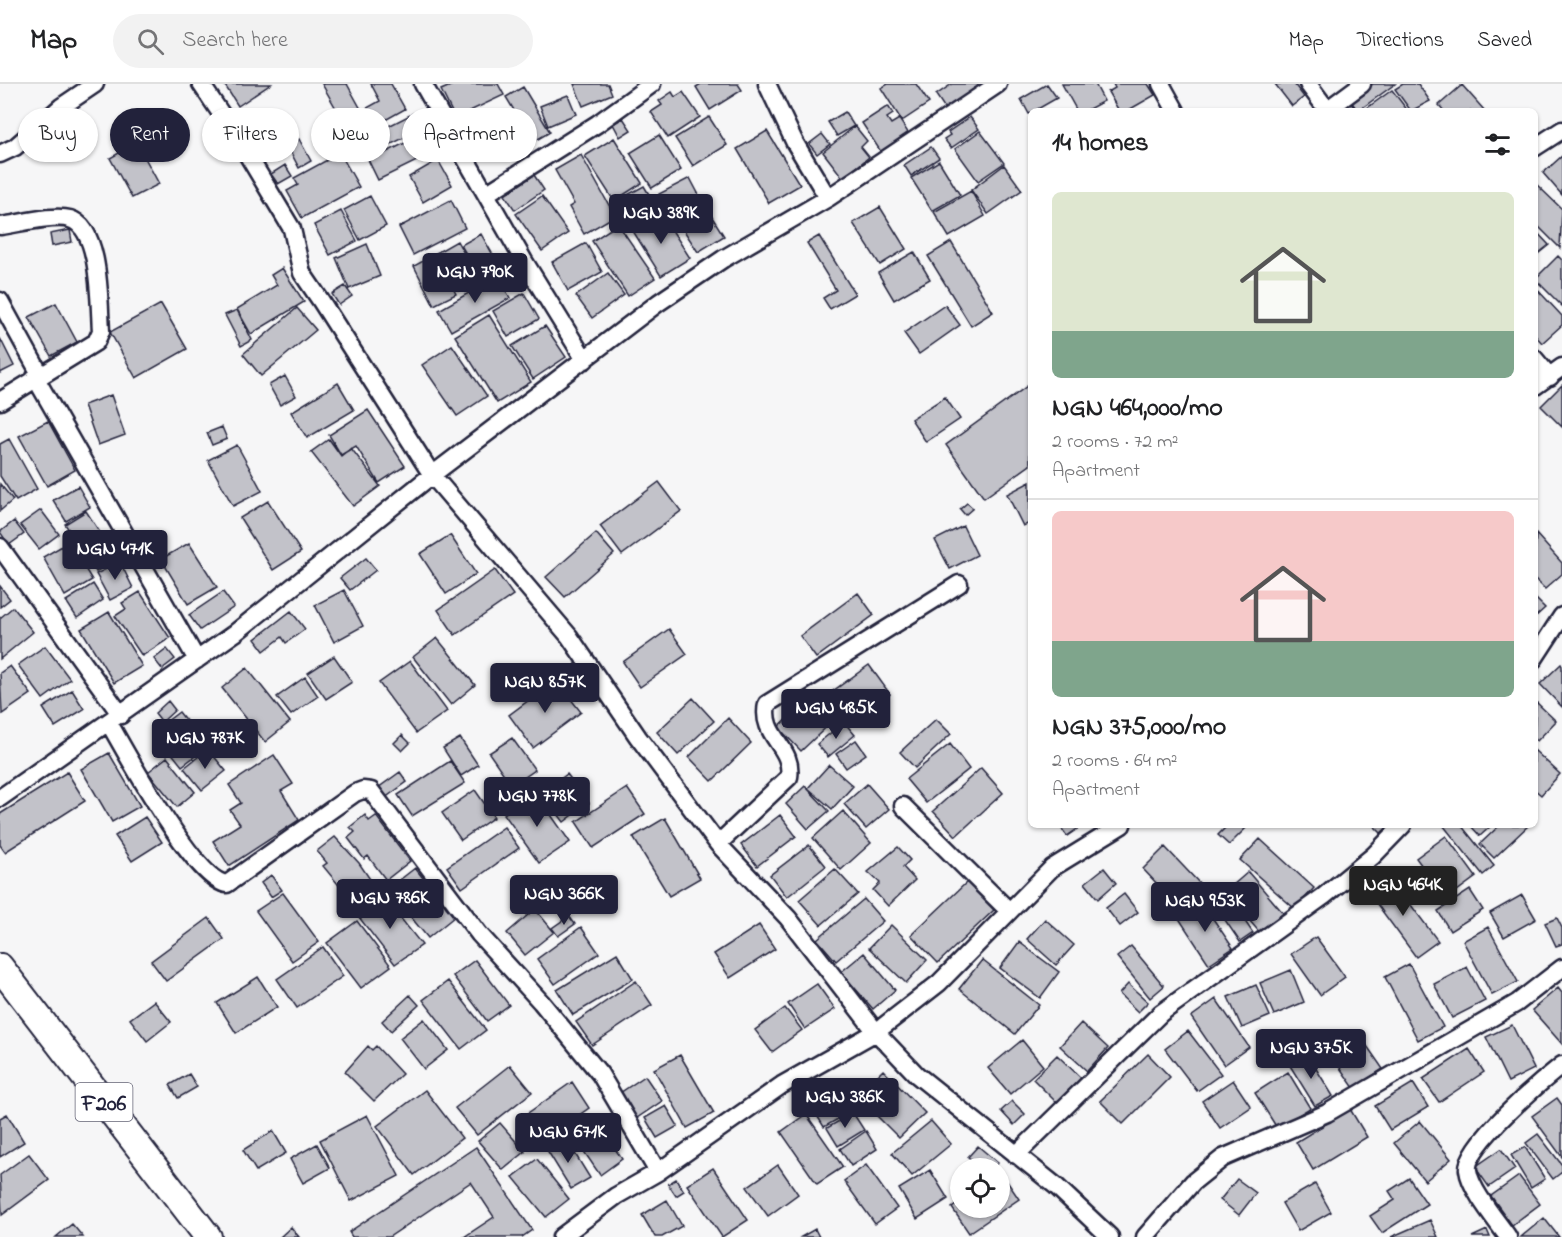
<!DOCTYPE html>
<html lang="en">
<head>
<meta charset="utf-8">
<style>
  body { margin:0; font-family:"Indie Flower",sans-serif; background:#f2f2f2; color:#202124; height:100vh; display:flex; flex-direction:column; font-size:22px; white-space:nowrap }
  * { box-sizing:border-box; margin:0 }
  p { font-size:20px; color:#757577 }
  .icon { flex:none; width:33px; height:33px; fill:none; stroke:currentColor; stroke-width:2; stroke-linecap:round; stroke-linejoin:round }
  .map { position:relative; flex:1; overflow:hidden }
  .panel { position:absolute; left:1028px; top:24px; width:510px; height:720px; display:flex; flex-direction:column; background:#fff; border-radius:9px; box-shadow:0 2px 4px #0004 }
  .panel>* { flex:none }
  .guide { position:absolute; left:18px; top:24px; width:570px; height:54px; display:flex; gap:12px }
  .controls { position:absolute; left:950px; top:1074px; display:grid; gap:12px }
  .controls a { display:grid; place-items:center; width:60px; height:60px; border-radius:50%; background:#fff; box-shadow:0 2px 4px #0004; font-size:30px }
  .price { position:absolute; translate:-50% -51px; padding:0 14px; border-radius:6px; background:#22223b; color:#fff; font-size:20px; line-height:39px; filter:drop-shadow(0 2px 3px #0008) }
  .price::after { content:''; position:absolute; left:50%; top:36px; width:18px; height:14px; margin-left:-9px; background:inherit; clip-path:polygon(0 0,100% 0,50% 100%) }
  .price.active { background:#222; color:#fff }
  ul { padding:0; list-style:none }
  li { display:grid; align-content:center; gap:12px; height:318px; padding:0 24px }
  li+li { border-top:2px solid #e0e0e0 }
  li span { display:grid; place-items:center; height:186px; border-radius:9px; color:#555 }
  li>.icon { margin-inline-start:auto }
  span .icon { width:108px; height:108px; fill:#fffc; stroke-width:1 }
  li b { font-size:26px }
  h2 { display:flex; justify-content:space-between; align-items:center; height:72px; padding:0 24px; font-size:26px }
  .pill { padding:0 21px; border-radius:27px; background:#fff; box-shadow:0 2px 4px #0004; font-size:21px; line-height:54px }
  .pill.active { background:#22223b; color:#fff }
  header { display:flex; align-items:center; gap:36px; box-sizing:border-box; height:84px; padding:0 30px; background:#fff; border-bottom:2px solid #e0e0e0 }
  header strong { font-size:28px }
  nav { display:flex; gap:33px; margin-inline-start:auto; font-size:21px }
  .search { width:420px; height:54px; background:#f2f2f2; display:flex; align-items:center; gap:15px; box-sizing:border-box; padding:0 21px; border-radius:33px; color:#757577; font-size:22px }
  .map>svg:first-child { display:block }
  .building { fill:#c2c2c9; stroke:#22223b; stroke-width:1.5 }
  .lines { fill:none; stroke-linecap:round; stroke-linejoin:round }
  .minor-casing { stroke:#22223b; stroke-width:21 }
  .primary-casing { stroke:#22223b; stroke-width:30 }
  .minor { stroke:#fff; stroke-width:16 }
  .primary { stroke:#fff; stroke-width:26 }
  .labels { text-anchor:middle; stroke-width:4.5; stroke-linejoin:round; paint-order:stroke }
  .shield { fill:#fff; stroke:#646476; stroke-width:1.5 }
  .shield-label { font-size:22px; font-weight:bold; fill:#22223b }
</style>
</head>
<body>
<header>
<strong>Map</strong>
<div class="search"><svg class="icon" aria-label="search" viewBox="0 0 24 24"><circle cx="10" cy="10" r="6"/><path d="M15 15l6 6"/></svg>Search here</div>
<nav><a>Map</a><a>Directions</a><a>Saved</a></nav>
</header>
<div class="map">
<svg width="1562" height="1153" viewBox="0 0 1562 1153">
  <rect width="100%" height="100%" fill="#f6f6f7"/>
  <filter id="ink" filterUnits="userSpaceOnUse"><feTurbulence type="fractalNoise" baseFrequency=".0167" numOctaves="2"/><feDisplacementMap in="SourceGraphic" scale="12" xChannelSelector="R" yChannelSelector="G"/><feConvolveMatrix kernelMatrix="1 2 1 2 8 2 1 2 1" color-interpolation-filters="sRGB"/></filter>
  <g filter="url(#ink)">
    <path class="building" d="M224,0h47l-33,22z
      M322,0h25l15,27 18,-10 -9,-17h20l14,25 -52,29z
      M455,0h43l6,11 -49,23 -14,-28z
      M574,0h34l4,10 -29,12z
      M701,0h37l4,6 -32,20 -14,-23z
      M888,0h28l13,19 -27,18 -21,-33z
      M952,0h26l2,3 -34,23 -10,-15z
      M1047,0l10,14 -28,16 -8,-15z
      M1062,0h33l9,17 -19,10h-8z
      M1113,0h35l7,11 -28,16h-8l-11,-19 7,-4z
      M1275,0h19l10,13 -12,9z
      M1366,0h29l-37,27 -10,-14z
      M1403,0h15l12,17 -19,10 -16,-22z
      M1462,1l23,26h-41l-5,-6z
      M523,3l27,45 -17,10 -27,-45z
      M1392,6l16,21h-45z
      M672,8l3,5 8,-5 17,25 -32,21 -17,-26 11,-7 -3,-4z
      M568,11l8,19 -28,12 -8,-20z
      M1351,19l5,8h-16l-1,-1z
      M888,22l5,8 -6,4 4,6 8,-5 10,15 -28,18 -19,-29z
      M845,28l9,14 -17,10 -9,-14z
      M414,29l8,16 -39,19 2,5 34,-17 10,19 -51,25 -19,-39z
      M709,33l18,28 -34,21 -18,-28z
      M970,33l9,12 -28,19 -7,-9 6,-4 -2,-3z
      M623,34l8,12 -11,7 -7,-13z
      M855,42l12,15 -6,6 8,10 -26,21 -20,-26z
      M767,47l33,54 -31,18 -32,-54z
      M980,47l24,32 -26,18 -23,-32z
      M822,50l8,10 -13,10 -8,-10z
      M659,51l22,35 -29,18 -22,-35z
      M614,54l28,45 -28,18 -29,-45z
      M299,55l12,22 -12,7 -12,-23z
      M137,59l22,41 -27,14 -22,-40z
      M931,63l8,11 -28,18 -7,-11z
      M340,69l19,34 -57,31 -15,-27 11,-6 -4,-7z
      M581,71l34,61 -31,18 -15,-27 5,-3 -19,-34z
      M1562,72v39l-19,-22z
      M438,76l14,25 -29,17 -14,-25z
      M939,77l21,34 -28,16 -21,-33z
      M285,81l7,11 -14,8 -7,-10z
      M1004,81l18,25 -34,24 -17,-24z
      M534,91l10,15 -29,20 -10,-15z
      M690,94l10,19 -31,16 -10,-19z
      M1535,99l27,26 -2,39 -26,-26z
      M644,102l15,25 -22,13 -15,-26z
      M971,107l14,25 -36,21 -15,-25z
      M370,112l16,30 -26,14 -16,-30z
      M542,112l26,37 -26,18 -26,-37z
      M451,116l14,28 -52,27 -14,-28z
      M880,123l26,42 -26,16 -27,-42z
      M707,125l17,27 -26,16 -17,-26z
      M341,127l16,30 -27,14 -16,-30z
      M661,129l29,45 -29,18 -28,-45z
      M618,140l37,54 -27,18 -36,-55z
      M1534,145l15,16 -15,12z
      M70,146l2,12 -20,4 -2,-12z
      M481,150l19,33 -20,11 -19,-33z
      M819,152l36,58 -25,15 -7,-11 13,-8 -29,-47z
      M457,157l22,39 -21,11 -22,-38z
      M951,158l42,70 -22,14 -43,-70z
      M586,159l16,29 -34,19 -16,-29z
      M367,160l13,32 -31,13 -13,-31z
      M914,168l16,27 -36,21 -16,-27z
      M436,170l20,40 -22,11 -20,-39z
      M1558,172l4,4v46l-27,-27z
      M282,184l22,34 -53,32 -14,-25 40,-24 -6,-10z
      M608,189l16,22 -32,23 -16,-22z
      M498,192l12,22 -59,33 -12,-21z
      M345,202l7,10 -13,9 -7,-11z
      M1534,202l28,30v9l-20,18 -8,-9z
      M524,209l15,26 -31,18 -15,-26z
      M56,219l21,39 -26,14 -22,-39z
      M161,220l26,45 -51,29 -26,-46z
      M945,221l15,20 -41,29 -15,-21z
      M297,224l19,22 -55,46 -18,-22z
      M237,226l15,30 -11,6 -16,-31z
      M489,231l42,67 -34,21 -42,-67z
      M545,242l21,31 -33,22 -21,-33z
      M0,254l14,28 -14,7z
      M452,261l35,51 -30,20 -35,-51z
      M285,292l11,20 -16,9 -11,-20z
      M338,299l16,27 -47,28 -16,-26z
      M1030,300v81l-46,33 -38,-53z
      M1562,301v42l-21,-21z
      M111,311l14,40 -27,10 -14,-40z
      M945,313l15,22 -34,23 -15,-23z
      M368,326l37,56 -26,17 -23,-37 -15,9 -12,-20z
      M48,337l27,49 -28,16 -28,-50z
      M222,343l5,12 -15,6 -5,-12z
      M9,355l28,50 -21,12 -16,-25v-32z
      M329,355l12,17 10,-8 29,38 -27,20 -42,-54z
      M237,361l25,46 -29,15 -25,-46z
      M659,398l22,29 -59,44 -22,-29z
      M1030,398v41l-7,3 -16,-32z
      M0,400l13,16 -13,11z
      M78,402l12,21 -24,14 -13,-21z
      M268,417l33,51 -28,18 -33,-52z
      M967,419l6,5 -8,7 -5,-6z
      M41,426l18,24 -20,15 -19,-24z
      M86,427l15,23 -21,13 -15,-23z
      M14,437l10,13 -15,11 -9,-13z
      M963,442l14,29 -27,14 -15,-29z
      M596,449l18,21 -49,43 -19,-20z
      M1536,450l26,29v11l-17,15 -11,-11z
      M102,451l15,23 -21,14 -15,-23z
      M450,451l26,39 -30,20 -26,-40z
      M69,458l23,38 -27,16 -22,-39z
      M189,459l28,44 -29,17 -27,-45z
      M366,474l10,12 -26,20 -10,-12z
      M120,478l13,26 -23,12 -14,-26z
      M495,486l18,25 -58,40 -17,-25z
      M93,500l10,16 -26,18 -11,-17z
      M0,502l10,13 -10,8z
      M344,506l19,36 -29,16 -19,-37z
      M140,508l30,46 -28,18 -27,-40 11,-7 -4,-6z
      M223,508l11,15 -34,23 -11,-15z
      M858,509l16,22 -58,43 -16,-22z
      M1534,513l11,11 -11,10z
      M13,523l20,25 -33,27v-41z
      M291,527l14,18 -19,14 -4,-6 -18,14 -9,-12z
      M109,528l33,54 -28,17 -33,-54z
      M669,545l18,25 -47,33 -17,-25z
      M437,554l38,47 -24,20 -38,-48z
      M45,562l25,33 -27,20 -25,-34z
      M167,565l8,10 -13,10 -8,-10z
      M334,572l18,26 -26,17 -18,-26z
      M410,577l37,50 -31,22 -37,-50z
      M1561,580l1,2v41l-22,-23z
      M869,581l21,29 -35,26 -22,-29z
      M10,582l21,28 -29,20 -2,-41z
      M247,584l43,54 -25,20 -43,-54z
      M305,593l13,19 -27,19 -14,-18z
      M556,596l25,32 -48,36 -24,-33z
      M72,606l12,19 -29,18 -12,-19z
      M813,611l22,24 -34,32 -23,-24z
      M693,614l21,23 -36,34 -21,-23z
      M168,617l7,9 -13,12 -7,-9z
      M1536,618l20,19 -19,20 -3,-3z
      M179,628l28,35 -25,19 -28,-35z
      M728,634l23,25 -39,38 -23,-24z
      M936,635l15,15 -36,34 -15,-16z
      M844,638l11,13 -27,22 -11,-13z
      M402,651l8,8 -8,8 -8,-8z
      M460,654l18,27 -17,11 -18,-28z
      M512,654l23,32 -23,16 -23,-33z
      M856,656l10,14 -20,14 -10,-14z
      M950,660l19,25 -43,34 -20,-24z
      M208,665l18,22 -24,19 -18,-22z
      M1534,666l26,24 -19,21 -7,-6z
      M109,669l31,53 -28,16 -31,-53z
      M274,671l19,29 -12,7 18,29 -70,46 -16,-25 27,-17 -10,-14 11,-7 -12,-18z
      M167,673l28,35 -18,15 -29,-35z
      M450,677l15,22 -53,33 -14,-21z
      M829,681l24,21 -21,23 -24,-21z
      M981,684l22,25 -47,43 -23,-25z
      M67,688l18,29 -80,51 -5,-7v-31z
      M400,688l7,10 -22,16 -7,-10z
      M567,690l22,29 -25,19 -22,-29z
      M867,700l22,25 -23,20 -22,-25z
      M805,702l24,25 -21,18 -22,-25z
      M627,704l18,26 -52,34 -17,-26z
      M475,706l19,27 -33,23 -19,-27z
      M535,708l35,50 -31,21 -35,-49z
      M843,727l28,32 -30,27 -28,-32z
      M365,731l4,6 7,-5 34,45 -24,19 -18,-24 -4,3 -16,-21 7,-6 -5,-5z
      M780,731l16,21 -39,30 -16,-21z
      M145,733l17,25 -30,19 -17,-25z
      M665,734l35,60 -31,18 -36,-59z
      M1059,741h24l-16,11z
      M1228,741h21l-20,20 -11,-10z
      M1373,741h17l-9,8z
      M1443,741h18l33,41 -11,9z
      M1470,741h22l-12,11z
      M1500,741h29l-35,33 -14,-14z
      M504,743l15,21 -57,40 -15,-21z
      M1446,752l30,41 -30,22 -30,-41z
      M335,753l24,26 15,22 -17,14 -11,-13 -4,3 -19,-23 4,-3 -10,-12z
      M1260,755l54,49 -19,21 -55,-49z
      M809,761l17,21 -39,31 -17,-22z
      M898,763l12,13 -7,7 12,13 -27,26 -15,-16 7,-7 -12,-11z
      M1165,763l37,39 -23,21 -36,-38z
      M415,784l39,49 -26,21 -40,-49z
      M1104,784l12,15 -18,16 -13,-16z
      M835,785l23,25 -37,31 -22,-25z
      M1248,788l36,42 -23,20 -36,-42z
      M271,791l11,15 -11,7 -10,-14z
      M1390,793l48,64 -22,16 -48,-65z
      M967,798l27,28 -56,53 -27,-28z
      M1223,805l30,44 -13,9 -30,-44z
      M1470,806l13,20 -33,21 -12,-20z
      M283,809l36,49 -27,19 -36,-50z
      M1124,810l14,18 -18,14 -14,-18z
      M1522,811l14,24 -32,18 -14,-24z
      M383,812l39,49 -27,19 -37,-48z
      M864,815l19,22 -47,40 -19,-22z
      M1201,817l32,47 -24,16 -31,-47z
      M535,825l19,23 -29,23 -18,-22z
      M569,832l6,8 -17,12 -6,-8z
      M209,834l15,21 -58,42 -15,-20z
      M1557,834l5,10v16l-6,2 -11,-23z
      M1045,835l29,26 -18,20 -29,-26z
      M357,837l34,45 -30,22 -34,-45z
      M759,841l16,24 -45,29 -16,-24z
      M891,841l36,35 -21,23 -37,-35z
      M581,843l18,26 -44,31 -18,-25z
      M1488,843l30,55 -26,13 -29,-54z
      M1316,853l29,40 -25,18 -29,-41z
      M1019,858l40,30 -19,26 -40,-30z
      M1131,862l33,40 -14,12 -33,-41z
      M323,863l20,29 -46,32 -20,-29z
      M617,869l16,26 -60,36 -16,-25z
      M864,869l31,37 -22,19 -32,-37z
      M475,876l34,45 -22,16 -34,-45z
      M982,876l57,45 -24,29 -56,-45z
      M1409,880l34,63 -25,13 -33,-63z
      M1467,883l18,34 -33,17 -18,-34z
      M1291,886l13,32 -30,13 -14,-32z
      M258,893l19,30 -41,26 -19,-30z
      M448,897l38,49 -25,19 -38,-49z
      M636,897l16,24 -60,40 -16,-23z
      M817,900l18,25 -30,20 -17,-25z
      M1128,900l20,18 -10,10 -19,-18z
      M1256,901l14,31 -28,12 -14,-31z
      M1558,904l4,5v51l-30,-34z
      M410,911l9,10 -28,26 -9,-10z
      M1216,915l33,48 -25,18 -33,-48z
      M154,917l17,21 -24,19 -17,-22z
      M785,924l17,22 -30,22 -17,-22z
      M424,935l24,31 -24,19 -24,-31z
      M1081,939l27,25 -21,23 -27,-25z
      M1512,941l22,44 -26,13 -22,-45z
      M1188,947l33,43 -24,17 -32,-42z
      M1358,949l25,36 -29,19 -25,-36z
      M1022,956l21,26 -33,28 -22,-26z
      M368,962l4,4 4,-4 26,28 -28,27 -29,-29z
      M1469,965l15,23 -45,30 -16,-23z
      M1148,970l22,23 -47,47 -23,-23z
      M1307,970l26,42 -18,10 -26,-42z
      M680,971l34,58 -27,15 -33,-59z
      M1057,971l24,23 -24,25 -24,-24z
      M510,981l22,27 -55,43 -22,-27z
      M883,986l42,43 -26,25 -42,-42z
      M1288,988l22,36 -33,20 -22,-35z
      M189,990l8,13 -19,11 -8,-13z
      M645,992l17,25 -28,19 -17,-25z
      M1233,996l18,27 -31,21 -18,-27z
      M572,998l17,26 -54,38 -17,-26z
      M1413,999l15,24 -38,23 -15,-24z
      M425,1006l37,48 -48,37 -37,-49z
      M841,1008l11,19 -28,16 -11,-18z
      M1557,1014l5,7v52l-30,-41z
      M1012,1017l13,13 -11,11 -13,-14z
      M666,1022l12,20 -21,12 -12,-20z
      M1350,1025l17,28 -54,33 -17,-28z
      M853,1029l11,17 -26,16 -11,-18z
      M7,1030l17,28 -24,15v-39z
      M806,1030l37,53 -26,17 -36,-52z
      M367,1031l32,61 -48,25 -31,-61z
      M931,1037l20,23 -39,32 -20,-23z
      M1420,1037l31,38 -26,22 -31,-38z
      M597,1038l25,37 -22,16 -26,-38z
      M500,1039l25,29 -22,18 -25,-29z
      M273,1047l13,22 -30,18 -13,-21z
      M866,1047l11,18 -26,17 -11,-17z
      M1538,1050l24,31v7l-9,7 -27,-36z
      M566,1055l24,39 -19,11 -24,-39z
      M317,1060l13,24 -27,15 -13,-24z
      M978,1062l20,17 -5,5h-11l-14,-11z
      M476,1063l56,83 -10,7h-58l30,-20 -23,-35 -82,55h-37l-3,-5z
      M1525,1063l20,32 -14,9 -20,-33z
      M1501,1065l14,20 -26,18 -14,-20z
      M29,1070l20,26 -47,35 -2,-40z
      M537,1075l32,40 -23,18 -33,-40z
      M778,1081l20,29 -30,22 -21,-29z
      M866,1081l31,43 -22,16 -31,-43z
      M713,1084l35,52 -26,17 -35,-52z
      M930,1086l18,29 -31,20 -18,-30z
      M1002,1090l17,25 -50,34 -17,-25 8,-6v6h39v-32z
      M1519,1092l21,28 -28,21 -21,-29z
      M1409,1094l18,26 -45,29 -12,-17 25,-16 -6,-9z
      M676,1095l8,12 -8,5 -8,-12z
      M1237,1095l19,14 -17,22 -19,-15z
      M1315,1100l16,28 -33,19 -16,-28z
      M667,1116l15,26 -20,11h-7l-13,-22z
      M1544,1134l15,19h-38z
      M1430,1136l8,17h-47z
      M72,1140l11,13h-27z
      M291,1143l8,10h-19z
      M815,1145l4,8h-18z
      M1487,1146l3,7h-18z"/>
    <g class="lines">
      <g class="minor-casing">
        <path id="minor" d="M201,0l37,55 54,90 10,44 19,28 111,174 137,161 69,101 80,107 70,74 88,114 41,43 139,111 54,51
          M423,0l101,177 61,99
          M767,0l28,59 33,55
          M1161,0l15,27
          M1308,0l20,27
          M1327,26l35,-26
          M1534,64l28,-18
          M0,70l15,-7 46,-40 34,-23
          M486,110l111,-70 55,-40
          M0,142c18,-2 53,-12 70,-7 31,9 29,85 31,112l-5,11 -96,59
          M0,217l40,73
          M1534,274l16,19
          M35,293l162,283
          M1534,303l28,-20
          M0,463l121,168
          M1534,575l28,-43
          M109,639c18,31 86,158 118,161l128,-91 8,-3 8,1 108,143 62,68 59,72 58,98
          M0,714l235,-165 197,-158 226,-172 65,-44 105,-61 170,-114
          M903,722l105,104
          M718,760l71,-67c5,-31 -29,-40 -22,-73l192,-120
          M1016,1071l145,-142 163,-117 49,-40 30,-31
          M561,1153l55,-41 42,-24 124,-87 94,-53 63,-49 113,-115 70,-43
          M1145,1153l48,-55 30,-24 104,-45 190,-110 45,-35
          M1508,1153c-12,-17 -38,-48 -40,-67 -4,-24 75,-90 94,-105"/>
      </g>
      <g class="primary-casing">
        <path id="primary" d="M0,883l208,270"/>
      </g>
      <use href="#minor" class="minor"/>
      <use href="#primary" class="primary"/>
    </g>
  </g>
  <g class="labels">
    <rect class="shield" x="75.5" y="999" width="57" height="38" rx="4.5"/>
    <g class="shield-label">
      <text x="104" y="1026">F206</text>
    </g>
  </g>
</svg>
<div class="controls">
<a><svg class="icon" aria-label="locate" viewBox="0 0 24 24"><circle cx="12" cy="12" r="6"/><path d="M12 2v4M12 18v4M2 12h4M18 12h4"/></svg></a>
</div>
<b class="price" style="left:661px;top:161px">NGN 389K</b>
<b class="price" style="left:475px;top:220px">NGN 790K</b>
<b class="price" style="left:115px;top:497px">NGN 471K</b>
<b class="price" style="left:545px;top:630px">NGN 857K</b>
<b class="price" style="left:836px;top:656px">NGN 485K</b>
<b class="price" style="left:205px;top:686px">NGN 787K</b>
<b class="price" style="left:537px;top:744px">NGN 778K</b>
<b class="price active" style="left:1403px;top:833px">NGN 464K</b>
<b class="price" style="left:564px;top:842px">NGN 366K</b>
<b class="price" style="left:390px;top:846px">NGN 786K</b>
<b class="price" style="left:1205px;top:849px">NGN 953K</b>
<b class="price" style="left:1311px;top:996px">NGN 375K</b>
<b class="price" style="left:845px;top:1045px">NGN 386K</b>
<b class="price" style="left:568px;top:1080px">NGN 671K</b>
<div class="guide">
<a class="pill">Buy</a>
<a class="pill active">Rent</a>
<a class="pill">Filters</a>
<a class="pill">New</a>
<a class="pill">Apartment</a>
</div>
<section class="panel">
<h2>14 homes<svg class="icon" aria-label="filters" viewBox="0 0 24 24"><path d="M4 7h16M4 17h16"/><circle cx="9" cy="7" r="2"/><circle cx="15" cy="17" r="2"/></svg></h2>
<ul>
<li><span style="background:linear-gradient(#dfe7d0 75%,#7fa58c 0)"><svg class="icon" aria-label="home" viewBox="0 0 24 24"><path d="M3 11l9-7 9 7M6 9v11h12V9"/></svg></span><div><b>NGN 464,000/mo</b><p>2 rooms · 72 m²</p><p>Apartment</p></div></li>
<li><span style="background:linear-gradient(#f6c9c9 70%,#7fa58c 0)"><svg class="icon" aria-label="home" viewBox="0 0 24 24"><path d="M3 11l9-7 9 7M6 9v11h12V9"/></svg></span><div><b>NGN 375,000/mo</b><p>2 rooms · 64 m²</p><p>Apartment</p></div></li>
</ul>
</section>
</div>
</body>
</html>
